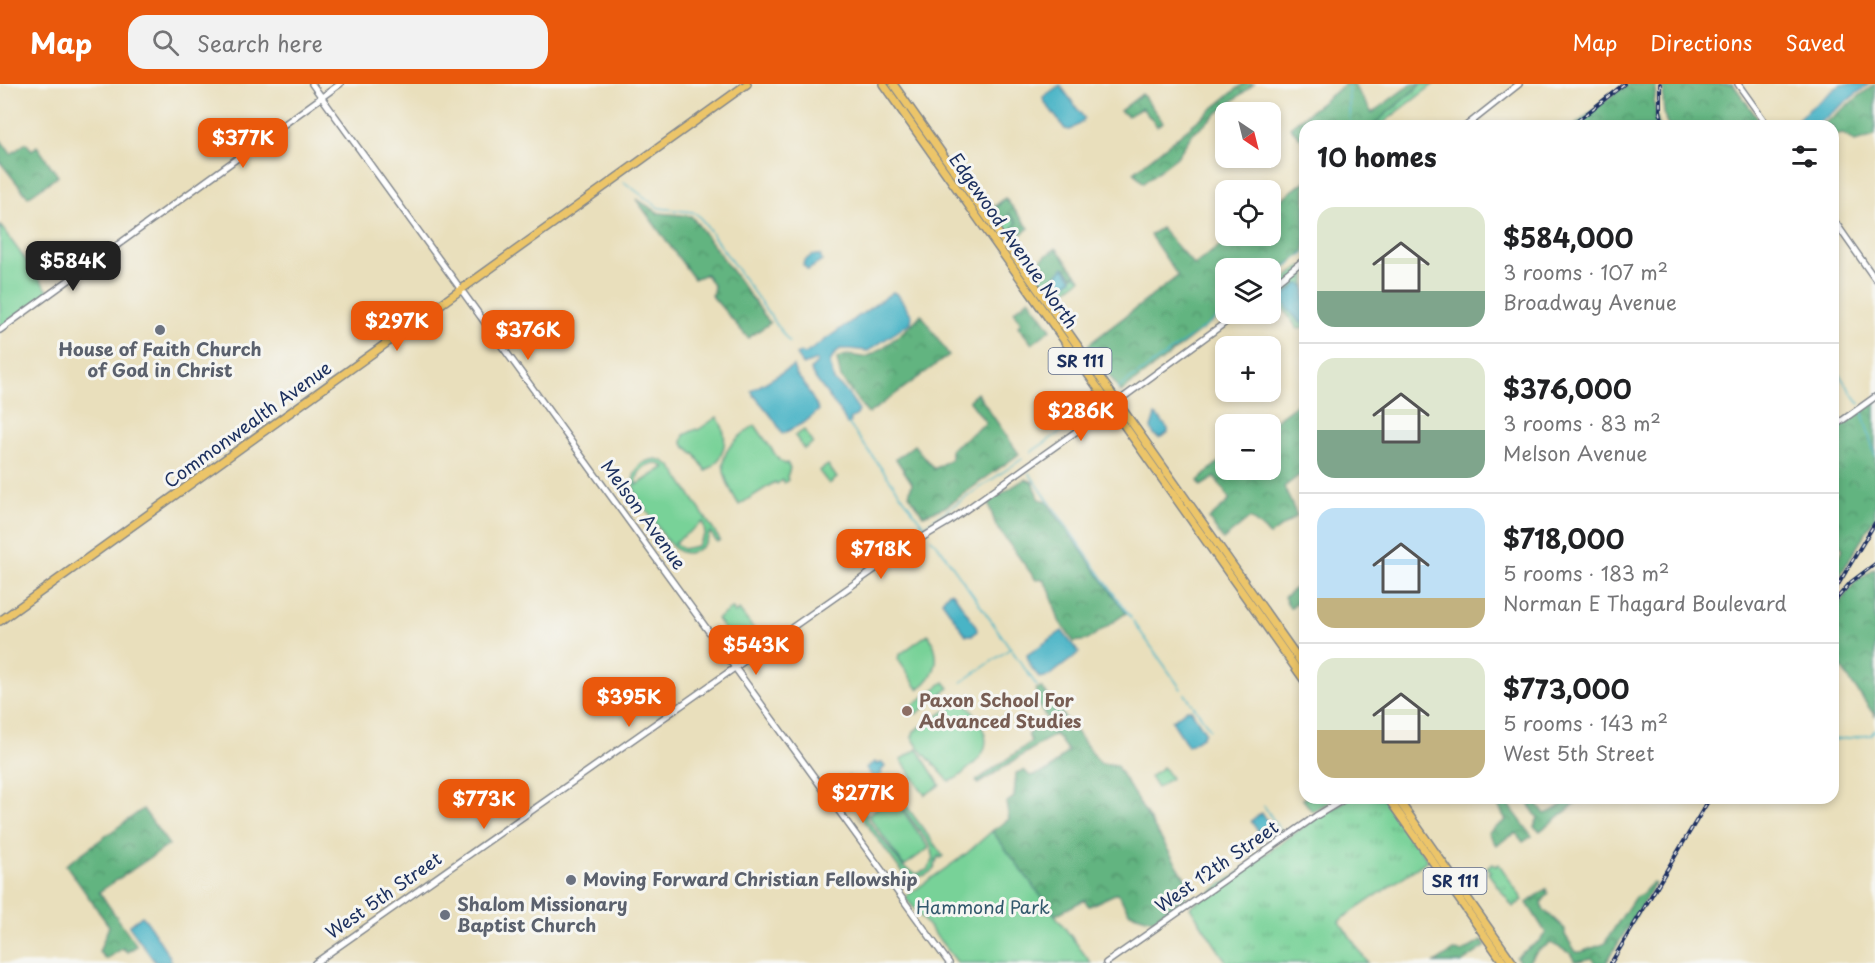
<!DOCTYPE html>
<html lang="en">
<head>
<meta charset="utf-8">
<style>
  body { margin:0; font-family:"Playpen Sans",sans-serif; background:#f2f2f2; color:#202124; height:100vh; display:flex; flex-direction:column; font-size:22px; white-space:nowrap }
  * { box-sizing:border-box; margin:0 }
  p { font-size:20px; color:#757577 }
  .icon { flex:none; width:33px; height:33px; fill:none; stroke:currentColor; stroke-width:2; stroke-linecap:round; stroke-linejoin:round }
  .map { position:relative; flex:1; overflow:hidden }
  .sheet { position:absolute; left:1299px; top:36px; width:540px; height:684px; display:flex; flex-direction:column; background:#fff; border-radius:18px; box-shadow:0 3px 9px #0003 }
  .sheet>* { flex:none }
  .needle { width:39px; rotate:145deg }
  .controls { position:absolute; left:1215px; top:18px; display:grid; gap:12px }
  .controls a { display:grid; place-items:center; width:66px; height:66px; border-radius:12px; background:#fff; box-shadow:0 3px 9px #0003; font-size:30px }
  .price { position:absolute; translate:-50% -51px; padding:0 14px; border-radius:12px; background:#ea580c; color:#fff; font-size:20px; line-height:39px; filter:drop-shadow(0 2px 3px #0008) }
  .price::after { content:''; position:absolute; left:50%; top:36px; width:18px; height:14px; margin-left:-9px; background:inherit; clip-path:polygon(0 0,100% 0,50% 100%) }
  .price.on { background:#222; color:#fff }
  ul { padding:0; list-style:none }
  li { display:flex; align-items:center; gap:18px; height:150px; padding:0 18px }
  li+li { border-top:2px solid #e0e0e0 }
  li span { display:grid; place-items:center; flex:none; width:168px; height:120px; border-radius:18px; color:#555 }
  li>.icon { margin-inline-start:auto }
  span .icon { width:72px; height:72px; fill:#fffc; stroke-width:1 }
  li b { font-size:26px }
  h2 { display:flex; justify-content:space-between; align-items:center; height:72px; padding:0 18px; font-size:26px }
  header { display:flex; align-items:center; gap:36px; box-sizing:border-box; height:84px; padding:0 30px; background:#ea580c; color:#fff }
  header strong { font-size:28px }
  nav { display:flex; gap:33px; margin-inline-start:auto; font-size:21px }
  .search { width:420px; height:54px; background:#f2f2f2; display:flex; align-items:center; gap:15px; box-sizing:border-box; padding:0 21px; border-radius:18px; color:#757577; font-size:22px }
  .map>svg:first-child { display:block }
  .grass { fill:url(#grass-tufts); stroke:#4a807b; stroke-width:1.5 }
  .forest { fill:url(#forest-crowns); stroke:#3e726f; stroke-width:1.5 }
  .park { fill:#78d298; stroke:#4a807b; stroke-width:1.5; fill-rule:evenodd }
  .water { fill:#49b4c6; stroke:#327292; stroke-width:1.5 }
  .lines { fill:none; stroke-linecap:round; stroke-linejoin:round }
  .stream { stroke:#49b4c6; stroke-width:1.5 }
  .minor-casing { stroke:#82878d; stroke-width:8 }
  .major-casing { stroke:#82878d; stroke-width:10 }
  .minor { stroke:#fff; stroke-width:5 }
  .major { stroke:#ecc569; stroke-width:7 }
  .rail-casing { stroke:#1b2f5e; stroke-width:4 }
  .rail { stroke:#f6f6f2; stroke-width:1.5; stroke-dasharray:4.5; stroke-linecap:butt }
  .worship-dot { fill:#6b7280; stroke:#f6f6f2; stroke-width:2 }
  .education-dot { fill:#8d6e63; stroke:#f6f6f2; stroke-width:2 }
  .labels { text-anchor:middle; stroke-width:6; stroke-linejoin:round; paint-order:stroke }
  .shield { fill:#f6f6f2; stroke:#5d6b8a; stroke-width:1.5 }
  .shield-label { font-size:16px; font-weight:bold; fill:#1b2f5e }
  .street-label { font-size:18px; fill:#1b2f5e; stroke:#f6f6f2 }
  .worship-label { font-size:18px; font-weight:bold; fill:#5b616d; stroke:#f6f6f2; text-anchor:start }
  .education-label { font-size:18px; font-weight:bold; fill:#785e54; stroke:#f6f6f2; text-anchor:start }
  .park-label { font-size:18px; fill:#32586c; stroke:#f6f6f2 }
</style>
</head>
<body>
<header>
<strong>Map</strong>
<div class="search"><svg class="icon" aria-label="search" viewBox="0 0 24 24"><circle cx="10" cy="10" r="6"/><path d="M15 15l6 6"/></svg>Search here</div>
<nav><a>Map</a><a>Directions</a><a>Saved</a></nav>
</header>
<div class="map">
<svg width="1875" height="879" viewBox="0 0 1875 879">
  <defs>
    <pattern id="grass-tufts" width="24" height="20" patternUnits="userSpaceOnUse" patternTransform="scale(1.5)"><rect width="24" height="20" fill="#78d298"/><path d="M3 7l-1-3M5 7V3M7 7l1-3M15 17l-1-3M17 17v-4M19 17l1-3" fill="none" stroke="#62ab7f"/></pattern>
    <pattern id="forest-crowns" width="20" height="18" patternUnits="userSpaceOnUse" patternTransform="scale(1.5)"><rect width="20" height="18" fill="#62b480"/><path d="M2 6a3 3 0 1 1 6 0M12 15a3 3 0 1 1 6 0" fill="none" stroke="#50936c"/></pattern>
  </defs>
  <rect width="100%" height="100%" fill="#f6f6f2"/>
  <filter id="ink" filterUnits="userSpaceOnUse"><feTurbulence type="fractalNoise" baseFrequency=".0167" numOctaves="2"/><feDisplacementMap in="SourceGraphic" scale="12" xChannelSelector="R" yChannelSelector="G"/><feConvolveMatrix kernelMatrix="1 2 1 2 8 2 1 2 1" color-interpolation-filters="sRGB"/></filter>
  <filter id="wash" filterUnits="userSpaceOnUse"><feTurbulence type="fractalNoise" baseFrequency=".008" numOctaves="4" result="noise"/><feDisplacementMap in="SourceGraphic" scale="24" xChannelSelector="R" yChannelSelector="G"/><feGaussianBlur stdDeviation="1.35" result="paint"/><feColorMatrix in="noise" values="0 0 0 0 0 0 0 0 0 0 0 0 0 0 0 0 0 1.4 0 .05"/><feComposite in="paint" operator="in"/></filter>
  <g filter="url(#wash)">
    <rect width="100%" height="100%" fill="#e9dfbc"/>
    <path class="grass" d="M1421,0h13l-55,42h-7z
      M1005,114l-13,14 9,9 9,-7 7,8 -9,13 3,6 -1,1 -20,-28v-4z
      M1033,182l6,8 2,8 10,8 9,-2 16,-14 5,5 -28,21 -4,-1 -20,-29z
      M1301,182l4,5v16l-7,-3 -14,11 -1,7 15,19h7v6l-8,1 -26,-37z
      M1305,714h33l-26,13 -9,-12z
      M1350,714h34l44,62 -89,61 29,42h-141l-37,-56 128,-90z
      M1493,779l3,3 3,-2 24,36 -10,7 -25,-34 3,-2 -4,-4z"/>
    <path class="forest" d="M1243,0h11l-61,49 -16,24 -34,26 -9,-11z
      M1345,0h8l19,29 39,-29h10l-49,42h-67v20l-1,-4 -14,-15z
      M1627,0h30l-3,19 5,23h-85z
      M1664,0h69l30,42h-95c-6,-13 -5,-28 -4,-42z
      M1875,0v52l-20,6 -12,-8 -10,2v-10h-12z
      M1142,10l21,28 -6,4 -15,-18 -14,8 -8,-5z
      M0,55l11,15 15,-11 6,7 5,-4 21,30 -30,21 -28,-35z
      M1305,97v70l-34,26 -1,-9h-44l-1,44 -104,80 -33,-47 90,-69 -28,-41 11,-7 33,37 39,-29h37l1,-29z
      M1005,114l24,30 -18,13 -3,-6 9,-13 -7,-8 -9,7 -4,-1 -5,-8z
      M636,115l23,14 32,3 5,6 74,101 -22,15 -36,-42 2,-9 -8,-13 -12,5z
      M1056,164l20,26 -4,2 -6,-8 -21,16 -4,-2 -3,-5 1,-4 -6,-7z
      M1029,215l22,30 -19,15 -14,-18 3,-3 -7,-12z
      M921,230l28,41 -81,59 -27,-36 -4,-19c10,-7 16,-2 27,-2 11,0 51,-34 57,-43z
      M977,309l42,61 -74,53 -22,8 -14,-20 3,-12 -16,-24 18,-14 20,24 17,-10v-10l35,-26 -17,-23z
      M1305,314v73l-21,16 13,29 -27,19 -20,-17 -27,22 -14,-21 21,-19 -15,-23 -14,9 -3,-5 27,-25 1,14h44v-46z
      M1875,317v116l-42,70v-20l10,-18 -10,-13v-103z
      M1025,395l8,3 6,17 7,2 80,112 -39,27 -13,2 -15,-21 -9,-30 -7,-12 -7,1 -40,-54 -8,-24z
      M1875,484v148l-42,-60v-45l23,-30z
      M1305,497v14l-15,13 -6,-11z
      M1042,604l58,75 16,2 74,121 -4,11 -33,23 -23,-7 -13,-20 -28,13 -5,-6 -29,15 -63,-84 17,-12 -3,-16 8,-6 2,-24 8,-3 6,6 18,-5 20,-20 -13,-17 -77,50 -2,-3 55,-39 -3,-8 19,-16 -11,-15v-14z
      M1494,714h10l28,38 -9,6 -7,-9 -20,12 -8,-12 18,-13z
      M1524,714h9l12,16c17,-5 17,-16 38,-16l-43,33 -6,-4 4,-9z
      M143,725l26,36 -70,47 38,54 -10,6 -4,-4 -17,11 -7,-7 10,-26 -43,-61z
      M1652,799l3,1 -49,79h-11l-4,-5 -16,4 -5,-9 -19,-10 -13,7 -9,11v2h-8l-5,-6 23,-16 7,-8 -19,-30 19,-14 2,5 -7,9 2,6 22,20v6l11,17h5l23,-8 31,-47 7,-3z
      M1482,857l4,5 -25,17h-26l18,-12 9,1z"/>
    <path class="park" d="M0,141l49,67 -49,36z
      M717,333c13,19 9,42 -11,54l-12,-18 -1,1 -5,-6h-2l-4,-6 2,-7 12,-6 2,1z
      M755,341l24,35 6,4 2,-1 3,5 -3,9 1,3 -4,3 -2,-3 -5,4 -2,-2 -36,23c-23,-39 -23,-54 16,-80z
      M804,346l9,13 -9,6 -9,-13z
      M656,375l7,2 9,6 48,73 -3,2 -7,-10c-4,17 -23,29 -38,14 -8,-7 -13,-18 -19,-27 -9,-13 -28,-32 -16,-49 4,-8 11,-10 19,-11zM656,379l9,4 -28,18c-1,-13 7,-21 19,-22zM703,438l2,12 -8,12 -14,3 -9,-6z
      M828,381l9,13 -8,6 -10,-13z
      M732,524l3,5 4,-3 15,19 -4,3 3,5 -16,11 -20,-29z
      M928,550c14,21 10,41 -10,55l-20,-30 1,-4z
      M944,598l5,6 -33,26 -6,-7z
      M961,617l5,1c17,26 33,42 3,66 -6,5 -12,12 -20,13l-31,-34 -6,-10 2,-6z
      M917,665l23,36 -15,10 -24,-35z
      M1163,683l8,11 -14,10 -7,-11z
      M849,692l13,18 -13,10 -14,-19z
      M878,703l10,1 9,5 46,63 -3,2 -2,-2 -4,13 -8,6 -10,2 -10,-2 -7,-7 -37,-50c-5,-15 2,-27 16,-31zM876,707h9l9,5 37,50 3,13 -7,11 -11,4 -12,-6 -37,-49c-6,-12 -2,-22 9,-28z
      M893,713l36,51 -25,18 -36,-51z
      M992,747l99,132h-133l-53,-66 61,-43z"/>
    <path class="water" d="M1841,0h28l-54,42h-23l10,-11z
      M1060,1l24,33 -2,4 -12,8 -5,-1 -21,-28 -1,-4z
      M813,171h7l2,6 -14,9 -5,-5 1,-4z
      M1064,183l8,12 -16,12 -8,-2 -3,-5 11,-7z
      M1298,200h3l4,3v34l-4,2 -13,-14 -6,-11z
      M893,208l5,3 14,21 -1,6 -43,29 -17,-2h-11l-7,7 -3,7 4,18 12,10 13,19 -2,5 -7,4 1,3 -4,2 -5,-10 -30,-40 -1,-5 6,-6 -1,-3 -13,5 -7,-10 4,-3 5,2z
      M793,282l3,9 7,7 16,28 -14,12 -23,12c-6,-16 -22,-30 -31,-43z
      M1155,331l6,5 7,9v4l-9,5 -5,-3 -3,-7z
      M949,508l4,1 23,33 1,5 -4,4h-7l-24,-34z
      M1062,547l17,22 -30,23 -9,2 -10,-12 -3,-11z
      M1187,625l4,1 14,22 -3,5 -14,9 -16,-25z
      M875,678l2,3 5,-3 3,5 -4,4 1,3 -8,5 -8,-11z
      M1261,729l14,17 -1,3 -11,6 -12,-18z
      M142,832l4,4 24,37 1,6 -16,-1 -26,-36z"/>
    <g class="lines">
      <path class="stream" d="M1348,0l2,42
        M624,98l35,26 34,4 6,4 90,126
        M1270,195l35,-27
        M1833,282l27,38
        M1117,305l109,-77
        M1862,327l13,45
        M1088,328l12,-8
        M848,339l76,103
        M1031,368l53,-36
        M1029,389l102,145
        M921,444l101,-69
        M931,455l6,5 100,142
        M877,473l24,-17
        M1133,537l48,68
        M962,598l49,-34
        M1185,610l25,35
        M1833,656l38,-5 4,-5
        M1264,722l16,24"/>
    </g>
  </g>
  <g filter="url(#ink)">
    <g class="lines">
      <g class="minor-casing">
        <path id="minor" d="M312,0l637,879
          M1738,0l30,42
          M1466,42l53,-42
          M1833,135l42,60
          M1270,203l35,-28
          M0,246l340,-246
          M1833,343l42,-30
          M315,879l593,-417 42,-25 141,-100 146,-107
          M1106,879l210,-147 30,-18"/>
      </g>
      <g class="major-casing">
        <path id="major" d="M883,0l422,597
          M893,0l412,584
          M0,537l747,-537
          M1388,714l116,165
          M1397,714l116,165"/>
      </g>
      <use href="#minor" class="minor"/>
      <use href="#major" class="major"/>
      <g class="rail-casing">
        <path id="rail" d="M1660,0v27l3,15
          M1571,42l53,-42
          M1833,509l42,-70
          M1833,519l18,-21 24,-18
          M1611,879l99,-165"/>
      </g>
      <use href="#rail" class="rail"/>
    </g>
  </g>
  <g class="worship-dot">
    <circle cx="160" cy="246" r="6"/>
    <circle cx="571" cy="796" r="6"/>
    <circle cx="445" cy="831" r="6"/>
  </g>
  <circle class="education-dot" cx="907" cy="627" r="6"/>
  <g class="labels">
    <g class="shield">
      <rect x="1048.5" y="264" width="63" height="26" rx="4.5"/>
      <rect x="1423.5" y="784" width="63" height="26" rx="4.5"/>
    </g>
    <g class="shield-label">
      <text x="1080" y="283">SR 111</text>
      <text x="1455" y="803">SR 111</text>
    </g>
    <g class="street-label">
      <text transform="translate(1013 157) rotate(55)" y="6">Edgewood Avenue North</text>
      <text transform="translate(248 341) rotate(-36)" y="6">Commonwealth Avenue</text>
      <text transform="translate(643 431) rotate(54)" y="6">Melson Avenue</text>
      <text transform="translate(1217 783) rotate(-35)" y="6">West 12th Street</text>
      <text transform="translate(384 812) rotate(-35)" y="6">West 5th Street</text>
    </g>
    <g class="worship-label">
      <text x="160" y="272" text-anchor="middle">House of Faith Church<tspan x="160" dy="21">of God in Christ</tspan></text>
      <text x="583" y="802">Moving Forward Christian Fellowship</text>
      <text x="457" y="827">Shalom Missionary<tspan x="457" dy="21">Baptist Church</tspan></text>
    </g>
    <g class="education-label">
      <text x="919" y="623">Paxon School For<tspan x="919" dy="21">Advanced Studies</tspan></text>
    </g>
    <g class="park-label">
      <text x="983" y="830">Hammond Park</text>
    </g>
  </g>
</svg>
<div class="controls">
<a><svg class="needle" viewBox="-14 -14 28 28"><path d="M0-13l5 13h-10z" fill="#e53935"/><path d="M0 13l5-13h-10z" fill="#757577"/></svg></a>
<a><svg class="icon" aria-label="locate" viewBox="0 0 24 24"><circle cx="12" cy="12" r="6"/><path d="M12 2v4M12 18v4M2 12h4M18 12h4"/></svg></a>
<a><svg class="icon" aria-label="layers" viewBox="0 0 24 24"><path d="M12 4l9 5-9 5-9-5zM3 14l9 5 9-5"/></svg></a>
<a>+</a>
<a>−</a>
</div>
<b class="price" style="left:243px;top:85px">$377K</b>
<b class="price on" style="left:73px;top:208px">$584K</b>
<b class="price" style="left:397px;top:268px">$297K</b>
<b class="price" style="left:528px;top:277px">$376K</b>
<b class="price" style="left:1081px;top:358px">$286K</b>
<b class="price" style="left:881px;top:496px">$718K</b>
<b class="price" style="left:756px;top:592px">$543K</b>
<b class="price" style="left:629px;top:644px">$395K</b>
<b class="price" style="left:863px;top:740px">$277K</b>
<b class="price" style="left:484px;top:746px">$773K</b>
<section class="sheet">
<h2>10 homes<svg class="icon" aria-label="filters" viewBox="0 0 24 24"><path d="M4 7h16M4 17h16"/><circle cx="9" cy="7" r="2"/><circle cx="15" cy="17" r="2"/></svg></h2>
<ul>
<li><span style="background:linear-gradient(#dfe7d0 70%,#7fa58c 0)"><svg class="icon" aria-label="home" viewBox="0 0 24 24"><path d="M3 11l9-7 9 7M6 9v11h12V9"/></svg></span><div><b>$584,000</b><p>3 rooms · 107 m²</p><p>Broadway Avenue</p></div></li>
<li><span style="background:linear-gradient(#dfe7d0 60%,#7fa58c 0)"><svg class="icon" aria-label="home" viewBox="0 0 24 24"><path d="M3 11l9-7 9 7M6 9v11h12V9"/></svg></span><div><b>$376,000</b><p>3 rooms · 83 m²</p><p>Melson Avenue</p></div></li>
<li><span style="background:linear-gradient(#bfe0f5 75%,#c2b280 0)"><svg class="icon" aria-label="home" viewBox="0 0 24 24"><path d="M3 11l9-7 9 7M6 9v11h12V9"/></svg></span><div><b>$718,000</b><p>5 rooms · 183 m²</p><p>Norman E Thagard Boulevard</p></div></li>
<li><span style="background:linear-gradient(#dfe7d0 60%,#c2b280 0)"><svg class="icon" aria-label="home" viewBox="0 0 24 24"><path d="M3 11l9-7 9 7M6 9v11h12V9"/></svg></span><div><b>$773,000</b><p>5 rooms · 143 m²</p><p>West 5th Street</p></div></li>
</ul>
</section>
</div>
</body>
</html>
